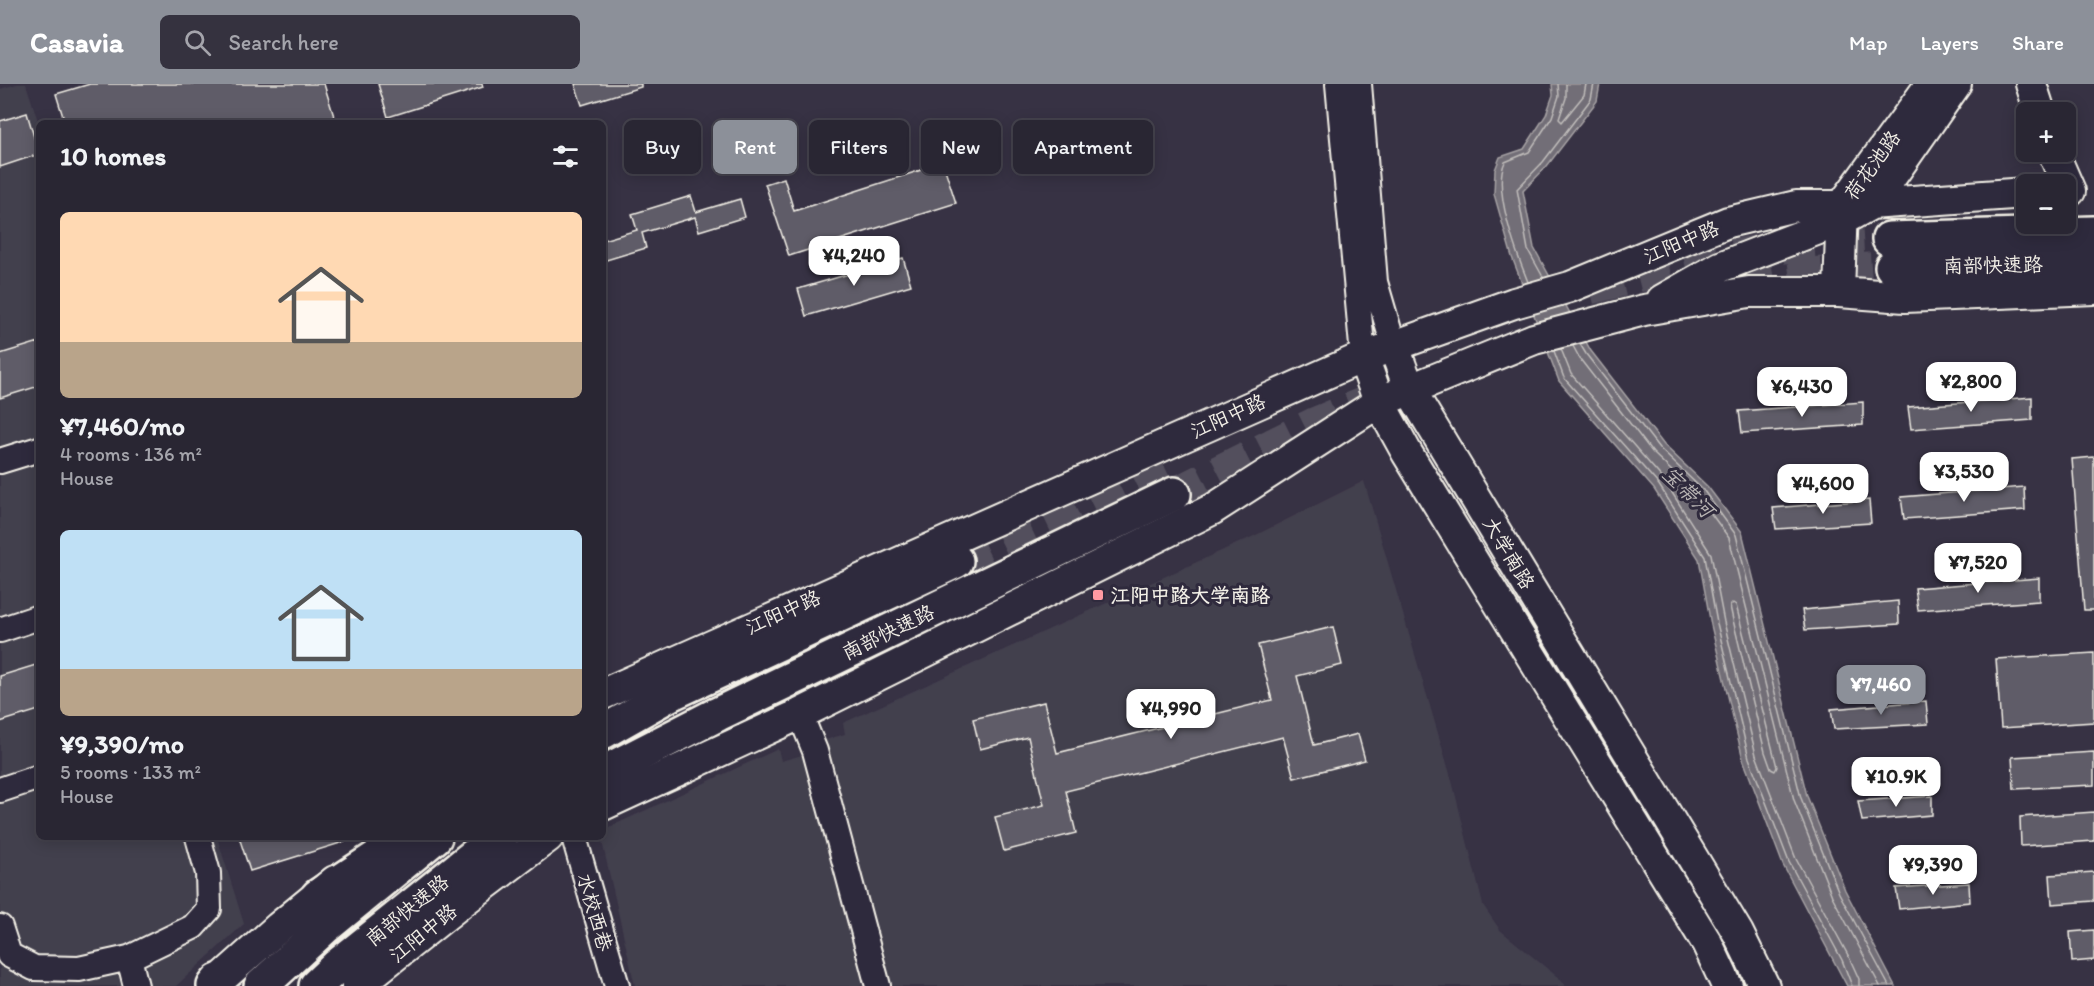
<!DOCTYPE html>
<html lang="en">
<head>
<meta charset="utf-8">
<style>
  body { margin:0; font-family:Itim,"LXGW WenKai TC",sans-serif; background:#35323f; color:#f1f3f6; height:100vh; display:flex; flex-direction:column; font-size:22px; white-space:nowrap }
  * { box-sizing:border-box; margin:0 }
  p { font-size:20px; color:#a5a5ac }
  .icon { flex:none; width:33px; height:33px; fill:none; stroke:currentColor; stroke-width:2; stroke-linecap:round; stroke-linejoin:round }
  .map { position:relative; flex:1; overflow:hidden }
  .sheet { position:absolute; left:36px; top:36px; width:570px; height:720px; display:flex; flex-direction:column; background:#292633; border-radius:9px; box-shadow:0 3px 15px #0003,0 0 0 2px #45434e }
  .sheet>* { flex:none }
  .top-card { position:absolute; left:624px; top:36px; width:570px; height:54px; display:flex; gap:12px }
  .tools { position:absolute; left:2016px; top:18px; display:grid; gap:12px }
  .tools a { display:grid; place-items:center; width:60px; height:60px; border-radius:9px; background:#292633; box-shadow:0 3px 15px #0003,0 0 0 2px #45434e; font-size:30px }
  .price { position:absolute; translate:-50% -51px; padding:0 14px; border-radius:12px; background:#fff; color:#222; font-size:20px; line-height:39px; filter:drop-shadow(0 2px 3px #0008) }
  .price::after { content:''; position:absolute; left:50%; top:36px; width:18px; height:14px; margin-left:-9px; background:inherit; clip-path:polygon(0 0,100% 0,50% 100%) }
  .price.on { background:#8c9099; color:#fff }
  ul { padding:0; list-style:none }
  li { display:grid; align-content:center; gap:12px; height:318px; padding:0 24px }
  li span { display:grid; place-items:center; height:186px; border-radius:9px; color:#555 }
  li>.icon { margin-inline-start:auto }
  span .icon { width:108px; height:108px; fill:#fffc; stroke-width:1 }
  li b { font-size:26px }
  h2 { display:flex; justify-content:space-between; align-items:center; height:72px; padding:0 24px; font-size:26px }
  .chip { padding:0 21px; border-radius:9px; background:#292633; box-shadow:0 3px 15px #0003,0 0 0 2px #45434e; font-size:21px; line-height:54px }
  .chip.on { background:#8c9099; color:#fff }
  header { display:flex; align-items:center; gap:36px; box-sizing:border-box; height:84px; padding:0 30px; background:#8c9099; color:#fff }
  header strong { font-size:28px }
  nav { display:flex; gap:33px; margin-inline-start:auto; font-size:21px }
  .search { width:420px; height:54px; background:#35323f; display:flex; align-items:center; gap:15px; box-sizing:border-box; padding:0 21px; border-radius:9px; color:#a5a5ac; font-size:22px }
  .map>svg:first-child { display:block }
  .built { fill:#433f4e }
  .water { fill:#726e77; stroke:#a6a2a4; stroke-width:1.5 }
  .lines { fill:none; stroke-linecap:round; stroke-linejoin:round }
  .shore { stroke:#c0bdbb; stroke-width:1.5 }
  .building { fill:#5f5c67; stroke:#f4f1e8; stroke-width:1.5 }
  .highway-tunnel { stroke:#534f5d; stroke-width:33; stroke-dasharray:33 16; stroke-linecap:butt }
  .minor-casing { stroke:#f4f1e8; stroke-width:28 }
  .major-casing { stroke:#f4f1e8; stroke-width:34 }
  .highway-casing { stroke:#f4f1e8; stroke-width:38 }
  .minor { stroke:#2f2a3d; stroke-width:24 }
  .major { stroke:#2f2a3d; stroke-width:30 }
  .highway { stroke:#2f2a3d; stroke-width:33 }
  .poi-dot { fill:#ff9aa2; stroke:#2f2a3d; stroke-width:2 }
  .labels { text-anchor:middle; stroke-width:6; stroke-linejoin:round; paint-order:stroke }
  .street-label { font-size:20px; fill:#f4f1e8; stroke:#2f2a3d }
  .poi-label { font-size:20px; font-weight:bold; fill:#f4f1e8; stroke:#2f2a3d; text-anchor:start }
  .water-label { font-size:21px; font-style:italic; fill:#bab6b5; stroke:#2f2a3d }
</style>
</head>
<body>
<header>
<strong>Casavia</strong>
<div class="search"><svg class="icon" aria-label="search" viewBox="0 0 24 24"><circle cx="10" cy="10" r="6"/><path d="M15 15l6 6"/></svg>Search here</div>
<nav><a>Map</a><a>Layers</a><a>Share</a></nav>
</header>
<div class="map">
<svg width="2094" height="902" viewBox="0 0 2094 902">
  <rect width="100%" height="100%" fill="#373244"/>
  <filter id="ink" filterUnits="userSpaceOnUse"><feTurbulence type="fractalNoise" baseFrequency=".0167" numOctaves="2"/><feDisplacementMap in="SourceGraphic" scale="12" xChannelSelector="R" yChannelSelector="G"/><feConvolveMatrix kernelMatrix="1 2 1 2 8 2 1 2 1" color-interpolation-filters="sRGB"/></filter>
  <g filter="url(#ink)">
    <path class="built" d="M17,0h9l13,40v713h178l27,87 -68,62h-176v-897z
      M1364,397l88,300 31,124 17,25 60,49 5,7h-930l-34,-149h2v-7l175,-81 3,12 46,-13 -2,-8 20,-6 -2,-11 411,-187z"/>
    <path class="water" d="M1552,0h48l-3,17 -50,65 -24,25 11,57 57,103 73,94 44,42 34,45 65,264 38,94 50,96h-48l-64,-121 -40,-106 -32,-134 -12,-66 -45,-70 -95,-108 -47,-124 -18,-63 1,-24 5,-13 24,-8 22,-34 7,-20z"/>
    <g class="lines">
      <path class="shore" d="M1566,0v14l-7,21 3,3 22,-27 2,-11
        M1543,193l-15,-27 -11,-61 26,-27 48,-63 3,-15
        M1528,198c-11,-27 -36,-94 -23,-120l24,-10 23,-35 7,-21 -1,-12
        M1580,260l6,10 73,94 45,43 32,44 65,263 38,95 50,93
        M1573,262l7,13 73,94 45,43 31,42 65,262 38,96 48,90
        M1561,265l10,25 93,106 47,74 13,68 32,133 40,104 53,98 10,22v7
        M1554,267l10,27 95,107 46,72 12,66 32,135 40,104 53,98 10,26
        M1733,519l3,2 41,162 -2,4 -4,-2 -6,-17 -32,-132 -3,-14z"/>
    </g>
    <path class="building" d="M90,0h234l12,39h-271l-9,-29z
      M378,0h104l1,3 -95,30z
      M575,0h66v3l-59,18z
      M27,29l12,41 -39,13v-46z
      M943,79l13,40 -167,53 -24,-72 19,-6 10,33z
      M691,112l5,16 44,-13 5,18 -46,14 -4,-14 -53,16 4,15 -43,13v-21l34,-10 -5,-16z
      M903,174l8,27 -105,31 -8,-27z
      M39,258v44l-39,12v-44z
      M2032,313v23l-121,9 -3,-22z
      M1863,318v23l-121,8 -3,-22z
      M2094,373v153h-10l-12,-151z
      M2024,403l1,23 -121,9 -3,-22z
      M1869,416l2,23 -95,6 -3,-21z
      M2039,494v23l-121,9 -3,-22z
      M1898,517l1,23 -94,6 -3,-20z
      M1333,543l9,38 -45,11 17,69 44,-11 7,26 -71,18 -11,-41 -217,54 10,42 -72,18 -9,-34 49,-12 -16,-68 -48,12 -7,-30 71,-17 13,51 215,-53 -14,-55z
      M2094,569v69l-93,6 -5,-69z
      M39,580v46l-39,12v-46z
      M1926,617l2,23 -94,5 -3,-20z
      M2094,668v33l-80,4 -2,-32z
      M1932,712v19l-70,6 -4,-20z
      M2094,728v29l-73,5 -1,-29z
      M239,753h110l1,3 -100,31z
      M2094,788v29l-42,3 -2,-29z
      M1969,799l1,19 -71,7 -3,-21z
      M2094,846v30l-22,2 -2,-30z"/>
    <g class="lines">
      <path class="highway-tunnel" d="M1741,199l56,-8 95,-8
        M1590,204l110,-27 97,-16 92,-6
        M1174,410l140,-70 48,-20
        M956,477l213,-103"/>
      <g class="minor-casing">
        <path id="minor" d="M1338,0l25,273
          M1359,0l16,198 19,65
          M0,377l39,-12
          M0,546l39,-13
          M800,630l15,37 63,235
          M0,706l39,-13
          M574,753l43,149
          M0,843l9,28 25,13 45,1 50,-11 7,28
          M129,874l64,-31 16,-18 -1,-36 -10,-36"/>
      </g>
      <g class="major-casing">
        <path id="major" d="M2031,0l9,28
          M2053,68l17,39
          M1839,208l3,-86 89,-122
          M1662,216l58,-33 122,-47 31,-17 83,-119
          M1394,263l15,41 329,545 26,53
          M1363,273l16,45 28,51 300,490 20,43
          M603,610l760,-337 151,-54 56,-16 158,-65 68,-16h46l184,-13
          M603,721l197,-91 413,-205 166,-107 155,-63 110,-29 105,-18h90l66,5 189,-8
          M213,902l66,-59 56,-46
          M357,902l105,-84 86,-65"/>
      </g>
      <g class="highway-casing">
        <path id="highway" d="M1889,155l205,-6
          M1892,183l202,-4
          M603,648l69,-39 284,-132
          M603,689l115,-59 456,-220
          M318,812l81,-53
          M214,902l4,-5
          M261,902l63,-58 111,-91
          M316,902l22,-21 142,-114 21,-14"/>
      </g>
      <use href="#minor" class="minor"/>
      <use href="#major" class="major"/>
      <use href="#highway" class="highway"/>
    </g>
  </g>
  <rect class="poi-dot" x="1092" y="505" width="12" height="12" rx="3"/>
  <g class="labels">
    <g class="street-label">
      <text transform="translate(1872 81) rotate(-54)" y="7">荷花池路</text>
      <text transform="translate(1681 158) rotate(-23)" y="7">江阳中路</text>
      <text transform="translate(1993 181) rotate(-1)" y="7">南部快速路</text>
      <text transform="translate(1228 332) rotate(-24)" y="7">江阳中路</text>
      <text transform="translate(1509 469) rotate(59)" y="7">大学南路</text>
      <text transform="translate(783 528) rotate(-24)" y="7">江阳中路</text>
      <text transform="translate(888 548) rotate(-26)" y="7">南部快速路</text>
      <text transform="translate(407 826) rotate(-39)" y="7">南部快速路</text>
      <text transform="translate(595 828) rotate(74)" y="7">水校西巷</text>
      <text transform="translate(423 849) rotate(-39)" y="7">江阳中路</text>
    </g>
    <g class="poi-label">
      <text x="1110" y="518">江阳中路大学南路</text>
    </g>
    <g class="water-label">
      <text transform="translate(1688 408) rotate(45)" y="7">宝带河</text>
    </g>
  </g>
</svg>
<div class="tools">
<a>+</a>
<a>−</a>
</div>
<b class="price" style="left:854px;top:203px">¥4,240</b>
<b class="price" style="left:1971px;top:329px">¥2,800</b>
<b class="price" style="left:1802px;top:334px">¥6,430</b>
<b class="price" style="left:1964px;top:419px">¥3,530</b>
<b class="price" style="left:1823px;top:431px">¥4,600</b>
<b class="price" style="left:1978px;top:510px">¥7,520</b>
<b class="price on" style="left:1881px;top:632px">¥7,460</b>
<b class="price" style="left:1171px;top:656px">¥4,990</b>
<b class="price" style="left:1896px;top:724px">¥10.9K</b>
<b class="price" style="left:1933px;top:812px">¥9,390</b>
<div class="top-card">
<a class="chip">Buy</a>
<a class="chip on">Rent</a>
<a class="chip">Filters</a>
<a class="chip">New</a>
<a class="chip">Apartment</a>
</div>
<section class="sheet">
<h2>10 homes<svg class="icon" aria-label="filters" viewBox="0 0 24 24"><path d="M4 7h16M4 17h16"/><circle cx="9" cy="7" r="2"/><circle cx="15" cy="17" r="2"/></svg></h2>
<ul>
<li><span style="background:linear-gradient(#ffd9b3 70%,#b9a48a 0)"><svg class="icon" aria-label="home" viewBox="0 0 24 24"><path d="M3 11l9-7 9 7M6 9v11h12V9"/></svg></span><div><b>¥7,460/mo</b><p>4 rooms · 136 m²</p><p>House</p></div></li>
<li><span style="background:linear-gradient(#bfe0f5 75%,#b9a48a 0)"><svg class="icon" aria-label="home" viewBox="0 0 24 24"><path d="M3 11l9-7 9 7M6 9v11h12V9"/></svg></span><div><b>¥9,390/mo</b><p>5 rooms · 133 m²</p><p>House</p></div></li>
</ul>
</section>
</div>
</body>
</html>
